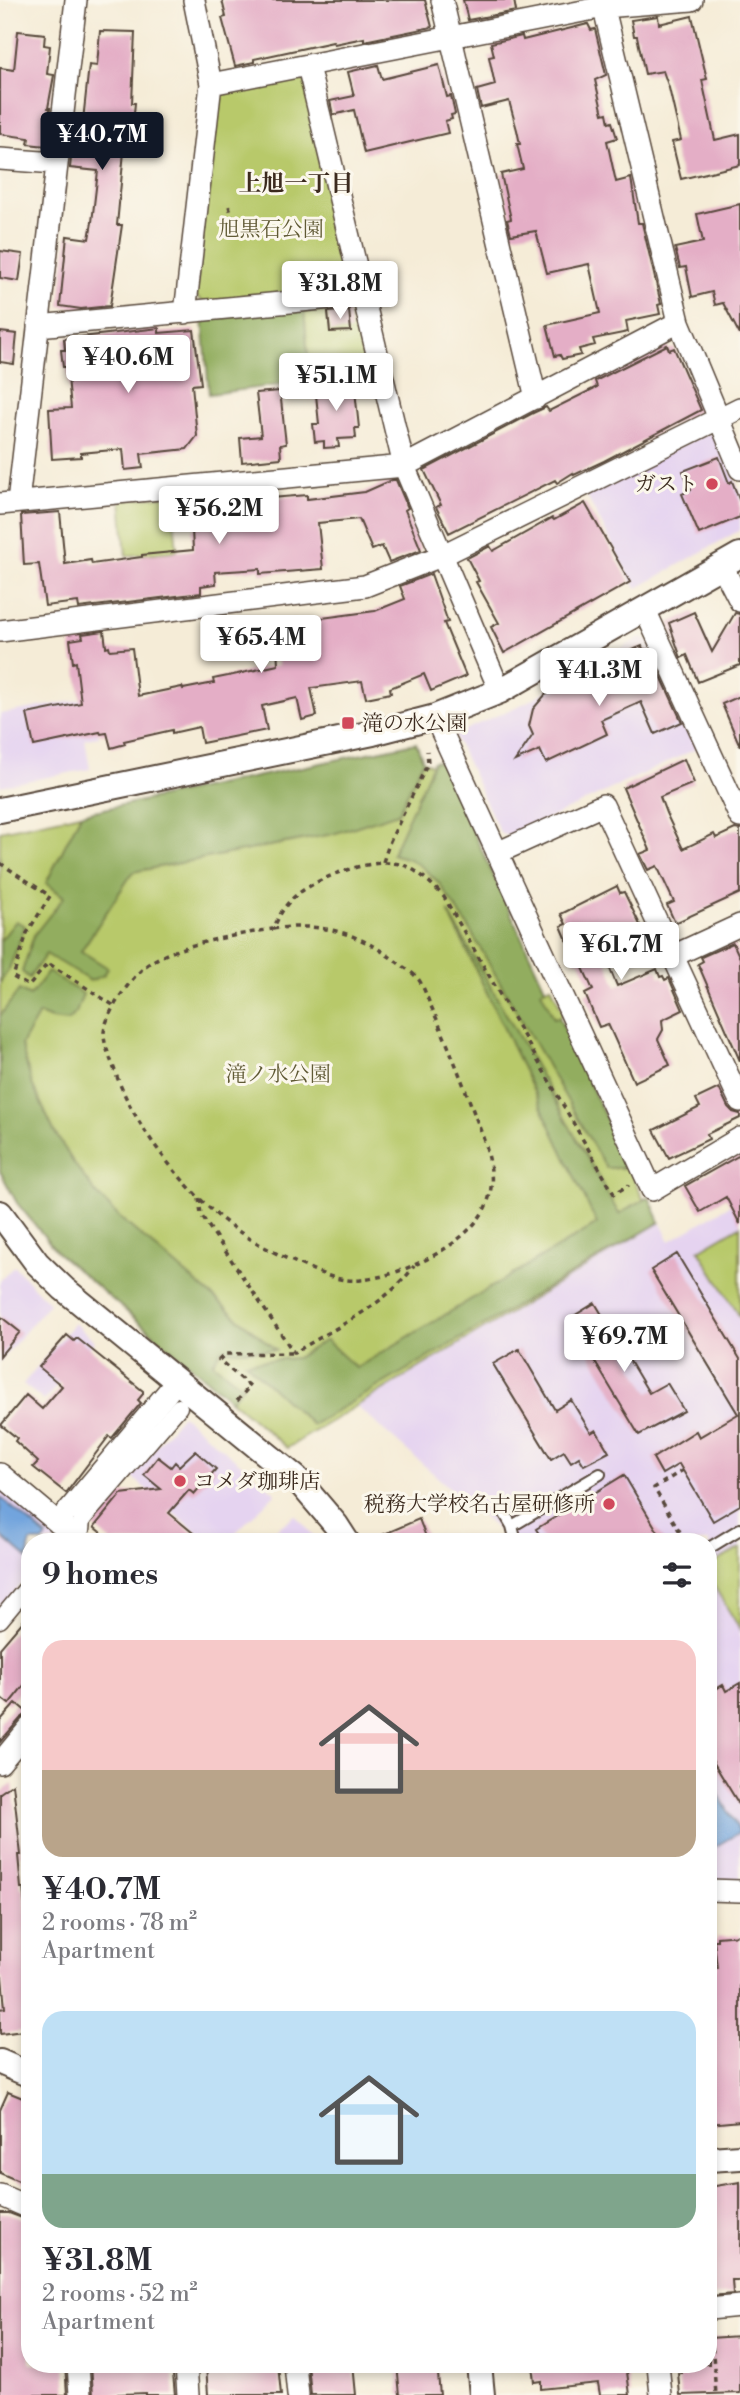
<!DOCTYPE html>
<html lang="en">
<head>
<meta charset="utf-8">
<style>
  body { margin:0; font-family:"Libre Bodoni","Noto Serif JP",serif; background:#f2f2f3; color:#2b2b33; height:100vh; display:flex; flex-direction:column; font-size:26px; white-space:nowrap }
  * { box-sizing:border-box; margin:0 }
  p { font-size:23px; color:#7c7c81 }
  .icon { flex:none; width:38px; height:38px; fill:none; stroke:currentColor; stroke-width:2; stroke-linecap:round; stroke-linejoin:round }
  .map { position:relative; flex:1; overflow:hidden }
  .panel { position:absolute; left:21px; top:1533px; width:696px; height:840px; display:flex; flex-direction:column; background:#fff; border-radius:28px; box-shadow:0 4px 10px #0003 }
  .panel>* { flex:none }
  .price { position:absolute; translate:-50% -60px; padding:0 16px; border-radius:7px; background:#fff; color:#222; font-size:23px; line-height:46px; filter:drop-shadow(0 2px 4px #0008) }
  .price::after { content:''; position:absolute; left:50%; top:42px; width:21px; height:16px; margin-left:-10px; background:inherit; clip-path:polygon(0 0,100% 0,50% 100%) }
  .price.selected { background:#111827; color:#fff }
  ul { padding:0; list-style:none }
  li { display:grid; align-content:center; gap:14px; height:371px; padding:0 21px }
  li span { display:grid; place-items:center; height:217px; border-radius:21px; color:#555 }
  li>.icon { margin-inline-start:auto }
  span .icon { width:126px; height:126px; fill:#fffc; stroke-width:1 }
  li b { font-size:30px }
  h2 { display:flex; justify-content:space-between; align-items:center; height:84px; padding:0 21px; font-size:30px }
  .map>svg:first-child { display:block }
  .built { fill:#e5d3f0 }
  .green { fill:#b8c96b; stroke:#7a7a44; stroke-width:2 }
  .forest { fill:#92ad5f; stroke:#666c3e; stroke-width:2 }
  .water { fill:#72a4dd; stroke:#56677e; stroke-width:2 }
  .building { fill:#e4aec6 }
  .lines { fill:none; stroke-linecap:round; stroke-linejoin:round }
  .service-casing { stroke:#57473a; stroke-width:14 }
  .pedestrian-casing { stroke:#57473a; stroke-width:19 }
  .minor-casing { stroke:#57473a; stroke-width:24 }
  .tertiary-casing { stroke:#57473a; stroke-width:28 }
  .path { stroke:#57473a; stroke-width:3.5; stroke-dasharray:5 5; stroke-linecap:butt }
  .service { stroke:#fff; stroke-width:10 }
  .pedestrian { stroke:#fff; stroke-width:16 }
  .minor { stroke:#fff; stroke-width:21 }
  .tertiary { stroke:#fff; stroke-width:24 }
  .poi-dot { fill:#d1495b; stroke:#fbf7ec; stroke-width:2.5 }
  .labels { text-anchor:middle; stroke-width:6; stroke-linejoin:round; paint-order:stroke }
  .park-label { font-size:21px; fill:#605a35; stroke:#fbf7ec }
  .poi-label { font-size:21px; fill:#3b2a1e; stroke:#fbf7ec; text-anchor:end }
  .neighbourhood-label { font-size:23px; font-weight:bold; fill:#3b2a1e; stroke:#fbf7ec }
</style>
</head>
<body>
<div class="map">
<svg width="740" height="2395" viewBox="0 0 740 2395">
  <rect width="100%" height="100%" fill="#fbf7ec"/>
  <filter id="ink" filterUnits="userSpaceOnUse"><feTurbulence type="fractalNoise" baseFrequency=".0143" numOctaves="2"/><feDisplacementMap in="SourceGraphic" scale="14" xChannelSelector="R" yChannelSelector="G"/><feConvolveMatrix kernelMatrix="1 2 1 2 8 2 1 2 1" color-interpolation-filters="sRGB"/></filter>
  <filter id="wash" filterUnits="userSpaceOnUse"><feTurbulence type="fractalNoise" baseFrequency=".00686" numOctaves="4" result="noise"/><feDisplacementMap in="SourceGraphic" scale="28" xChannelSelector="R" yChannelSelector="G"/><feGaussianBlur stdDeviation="1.57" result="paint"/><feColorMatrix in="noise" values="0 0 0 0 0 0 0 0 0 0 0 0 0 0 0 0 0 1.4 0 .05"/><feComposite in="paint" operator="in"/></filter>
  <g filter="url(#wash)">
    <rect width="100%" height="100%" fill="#f5ecd7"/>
    <path class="built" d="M708,433l11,4 21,57v36l-104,59 -51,-96z
      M641,637l9,5 50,105 -189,89 -10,-2 -46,-97 3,-4 67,-30z
      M91,698l8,39 -14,2 5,30 -90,17v-72z
      M740,1199v684l-31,-1v-340h-206l-4,-11 -144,-126 305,-183 10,19z
      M14,1266l35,37 -49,59v-81z
      M74,1323l21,18 -51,60 -21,-17z
      M182,1415l94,78 -50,49h-17l-78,-66z
      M0,1485l54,46 2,11h-26v31l-30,36z
      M295,1515l24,27h-59z"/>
    <path class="green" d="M294,75l11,6 48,200 -7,10 -141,12 -10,-7 21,-199 6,-7z
      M350,305l9,5 15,64 -64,7 -6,-72z
      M172,495l5,56 -51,5 -5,-56z
      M416,743l7,18 9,4 2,-4 7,1 104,226 6,-2 13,28 -5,3 84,182 6,-2 11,25 -373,226 -228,-194 -42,-51 -17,-32v-340z
      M740,1226v91l-41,-67z
      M740,1548v81l-31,-51v-12z"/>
    <path class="forest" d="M304,309l6,72 -101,13 -6,-76z
      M416,743l7,18 -25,52 -65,21 -200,38 -52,79 27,17 -4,7 -14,6 -44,-27 -17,24 -7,-6 12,-37 30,-38 -18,-14 35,-69z
      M434,761l7,1 104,226 -4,3 13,27 5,-1 66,143 -2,8h-17l-140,-245 -28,-41 -16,-15 -13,-8 -17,-5z
      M448,911l171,303 30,-17 11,25 -348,203 -67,-63 51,-4 30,-18 30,28 241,-144z
      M16,921l9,5 -16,43 -9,14v-42z
      M48,972l35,22 -7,19 -9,8 -16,-2 -12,-5 -18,31 11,39 22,47 19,31 22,30 25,26 156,132h-55l-8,13 30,23 -12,14 -172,-146 -42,-51 -17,-32v-155l19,-26 11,6z"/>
    <path class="water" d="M0,1497l47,40 -4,5h-13l-2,17 -28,-24z
      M709,1778l31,54 -31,18z"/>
    <g id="blocks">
      <path class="building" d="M222,0h203l7,27 -68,14v-3l-30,6 -1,-2 -79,17v3l-19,4 -13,-48 4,-1z
        M463,0h51l2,11 -48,9z
        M658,16l1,8 33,-8 15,63 -5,1 13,60 25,-6v31l-59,14 -9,-37 9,-2 -12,-52 -6,-17 -18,3 -8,-38h-3l-3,-16z
        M588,24l3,6 4,-1 11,46 -11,5 8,34 4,-1 2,10 3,-1 5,16 -10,3 9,41 15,-4 7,45h4l19,81 -3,1 2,9 -34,7 2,11 -35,7 2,6 -16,4 2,6 -19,4 -2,-4 -5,1 -8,-31 53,-12 -11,-49 -42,9 -11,-42 -25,4 -4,-15 4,-1 -10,-45 22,-5 -6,-25h3l-3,-14 -8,-29 -28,7 -4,-18 18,-5 -6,-28 5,-1 -3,-13 31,-7 1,4z
        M18,31l27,3 -1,11 6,1 -3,28 7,1 -6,33h2l-4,38 -18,-2 1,-6 -29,-4v-66l14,2z
        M100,31l35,1 -3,71h3l-4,39 -6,-1 -8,84h5l-12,81 -29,3 -21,-3 7,-70 22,3 3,-17 6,-51 -28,-3 4,-39 8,1 7,-65 8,1z
        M378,65l4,14 57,-14 8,32 4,-1 4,18 -4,1 1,4 -7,2 3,12 -84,20 -10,-43 -21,5 -3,-14 24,-5 -6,-24z
        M740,204v131l-17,-32 -8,2 -3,-13 -20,5 -6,-30 -6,1 -5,-20 28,-6 -6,-28z
        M0,251l23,3 -4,27 -19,-3z
        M349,310l2,21 -21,1 -2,-20z
        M159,328v5l35,-3 7,54 -9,1 5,51 -10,13 -46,5 2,14 -18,2 -2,-21 -42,4v4l-29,2 -3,-50 22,-1 -4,-41h-4l-2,-17h4l-1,-11z
        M0,332l17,2 -3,30 -14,-2z
        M667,345l2,5 5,-2 27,62 -97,51 -30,14 -1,-2 -16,10 -2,-3 -106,53 -13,-26 5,-2 -17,-35 109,-57 13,-6 3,4 48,-24 -2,-6z
        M354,381l5,47h-4l1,10 -18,1 1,8 -15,1v-7l-9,1 -2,-18h6l-4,-39z
        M280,391l6,53 -6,1 1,13 -39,4 -2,-24 21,-2 -5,-43z
        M719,457l10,26 3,-2 8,21v15l-41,17 -17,-40 9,-4 -8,-19z
        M392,480h4l12,28 -3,2 16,40 -32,12 -7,-16 -10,4 -13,-31 -41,4 5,46 -63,5v-5l-45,3 1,12 -15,2v7l-122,15 -1,-6 -33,4 -6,-42 -15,1 -3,-50 39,-3 5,52 26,-4 1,4 50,-7v-2l51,-5 -1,-21h3l-2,-27 11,-1v-3l42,-4v6l61,-5v4l58,-7z
        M585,503l45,79 -126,71 -13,-26 8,-4 -23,-41 3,-1 -12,-23 23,-12 3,5 59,-33 2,2z
        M431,574l17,48 -4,1 22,53 -35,15 -7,-17 -34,14 1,5 -25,5 -4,-17 -51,7 6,28 -15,4 -5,-22 -35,8 5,24 -65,13 -3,-16 -27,6v-3l-48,11 1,3 -14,4 -4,-15 -6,1 -1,-2 -66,14 -7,-32 54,-11 -5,-41 -3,1 -3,-23 13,-2 -1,-4 22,-3 2,16 3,-1 1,4 22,-2 6,48 44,-9 1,2 31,-6 -1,-4 20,-4 45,-10 -2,-41 99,-13 30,-12 -5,-13z
        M694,612l18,40 23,-39 5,1v51l-42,17 -11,-27 -6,3 -12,-35z
        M642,646l1,3 6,1 33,72 -27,12 -14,-32 -40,18 6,14 -61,29 -6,-13 -25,11 18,-26 -4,-9 4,-17 12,-14 36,-17 3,6 2,-1 9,5 34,-15 -9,-18z
        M740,696v50l-18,-42z
        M684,759l10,24 -34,14 6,16 17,36 31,-15 2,4 19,-9 5,1v63l-65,30 -8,-18 7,-3 -17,-36 -9,4 -8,-16 10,-4 -27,-62z
        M617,886l3,7 4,-1 20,41 -41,19 14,34 40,-17 3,8 3,-1 2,4 4,-2 14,32 -21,10 1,10 -5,9 12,26 -36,17 -26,-58 -9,3 -14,-33 8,-4 -14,-31 -3,2 -15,-35 5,-2 -5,-10z
        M733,943l7,15v103l-42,-97 5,-3 -2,-4z
        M719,1088l9,19 5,5 7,2v4l-33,16 2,5 -40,19 -15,-28 46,-23 -4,-8z
        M740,1155v69l-14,-27 -26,15 -15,-26z
        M677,1254l63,105v146l-27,16 -34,-57 -17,10 -9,-16 43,-27 3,6 39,-23 -87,-144z
        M595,1303l54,90 18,-10 17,28 -45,24 -70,-116z
        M0,1316l20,16 -20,24z
        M67,1335l7,6 3,-3 66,53v3l-5,6 3,3 -29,35 -3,-2 -43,57 -33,-26 5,-5 -23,-21 2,-3 -16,-13 25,-30 16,14 20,-23 -23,-19z
        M519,1349l36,61 16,-10 20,33 5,-3 13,22 -25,13 -5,-8 -8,5 -7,-11 -13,8 -58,-95z
        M195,1451l21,18 -22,25 -5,-4 -20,23 35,29h-92l-18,-15 27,-33 40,-5 -17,-14 14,-18 13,10 4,-5 4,4z
        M624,1475l40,67h-120l-8,-13z
        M419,1519l9,23h-62z
        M30,1613v65l-21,26 -9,-7v-49z
        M740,1683v123l-31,-51v-62l14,-8 3,6z
        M16,1703l12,10 -8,6 -20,23v-21z
        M13,1784l8,71h-3l3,33h2l7,61v81l-30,4v-25l5,-1 -3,-31h-2v-184z
        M740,1935v186l-31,3v-152h4v-3l4,-1 -3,-28h3v-3z
        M8,2092l22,9v85l-30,-13v-63z
        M740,2182v98h-8l1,14 -23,2 -1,-109z
        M0,2213h9l21,8v143h35l2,31h-67z
        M740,2336v57l-60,2 -2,-22h4v-9h27v-26z
        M91,2364h81l3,31h-29v-2l-53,2z
        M206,2364h72l3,31h-73z
        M308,2364h45l3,31h-45z
        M397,2364h40l3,31h-40z
        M532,2364h94l4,31h-30l-2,-12 -57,6v-8l-7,1z"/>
    </g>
  </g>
  <g filter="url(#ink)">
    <use href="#blocks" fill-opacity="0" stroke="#57473a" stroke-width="2"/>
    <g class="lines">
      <g class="service-casing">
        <path id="service" d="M503,1511l9,15 4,16
          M512,1526l88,-52
          M709,1548l31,-19"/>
      </g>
      <g class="pedestrian-casing">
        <path id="pedestrian" d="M81,1531l1,-11 97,-113
          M0,1620l30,-36"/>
      </g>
      <g class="minor-casing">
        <path id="minor" d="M442,0l94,398
          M602,0l77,322 61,147
          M308,66l96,400 96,225
          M211,84l393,-77 88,-7
          M0,159l56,4
          M185,313l26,-229 -17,-84
          M38,326l326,-31
          M18,502l58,-502
          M0,504l404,-38 275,-144
          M722,566l18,35
          M645,610l95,207
          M0,631l365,-45 76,-30 299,-148
          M435,717l217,473 88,-52
          M497,853l106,-48 137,296
          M673,956l67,-31
          M0,1474l81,68
          M58,1523l119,-142
          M0,1763l30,-36
          M709,1890l31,1
          M0,2195l30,13
          M709,2309l31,-3
          M78,2364l2,31
          M186,2364l2,31
          M295,2364l3,31
          M658,2364l3,31"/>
      </g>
      <g class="tertiary-casing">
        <path id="tertiary" d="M0,810l373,-77 62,-16 65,-26 240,-136
          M0,1213l37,50 27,26 232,189 40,47 11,17
          M0,2062l30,13
          M709,2159l31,-2
          M479,2364l3,31"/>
      </g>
      <path class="path" d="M229,206l5,18
        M383,862l7,-21 38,-78 -1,-12
        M0,863l50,33 -23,37 -14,44 16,9 19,-23 65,42
        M273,929c48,-7 85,3 124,33 6,5 17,11 22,18 5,7 8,18 12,26 14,31 27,64 39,96 11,32 29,66 18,99 -15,43 -86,75 -127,79 -21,2 -36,-5 -55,-13 -31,-13 -63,-30 -89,-52 -41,-37 -85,-93 -102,-144 -4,-11 -12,-28 -11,-39 3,-21 26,-53 43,-67 26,-20 93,-31 126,-36 5,-10 9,-20 17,-28 20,-22 86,-47 116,-35 14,6 28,20 38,31l170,297 15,-9
        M199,1198l2,17 93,138c40,-25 93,-48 120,-87
        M237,1401l13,-15 -31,-26 6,-6 69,-1
        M683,1470l-29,18 32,54
        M711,2327l5,68"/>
      <use href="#service" class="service"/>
      <use href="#pedestrian" class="pedestrian"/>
      <use href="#minor" class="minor"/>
      <use href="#tertiary" class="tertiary"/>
    </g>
  </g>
  <g class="poi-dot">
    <circle cx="712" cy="484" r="7"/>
    <rect x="341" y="716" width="14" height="14" rx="3.5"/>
    <circle cx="180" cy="1481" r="7"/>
    <circle cx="609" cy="1504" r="7"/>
  </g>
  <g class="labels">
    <g class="park-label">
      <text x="271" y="236">旭黒石公園</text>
      <text x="278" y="1081">滝ノ水公園</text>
    </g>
    <g class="poi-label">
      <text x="698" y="491">ガスト</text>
      <text x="362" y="730" text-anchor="start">滝の水公園</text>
      <text x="194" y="1488" text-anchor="start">コメダ珈琲店</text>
      <text x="595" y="1511">税務大学校名古屋研修所</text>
    </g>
    <g class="neighbourhood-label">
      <text x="296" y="191">上旭一丁目</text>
    </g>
  </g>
</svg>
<b class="price selected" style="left:102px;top:172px">¥40.7M</b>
<b class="price" style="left:340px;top:321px">¥31.8M</b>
<b class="price" style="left:128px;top:395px">¥40.6M</b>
<b class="price" style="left:336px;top:413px">¥51.1M</b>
<b class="price" style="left:219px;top:546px">¥56.2M</b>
<b class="price" style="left:261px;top:675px">¥65.4M</b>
<b class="price" style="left:599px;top:708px">¥41.3M</b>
<b class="price" style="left:621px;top:982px">¥61.7M</b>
<b class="price" style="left:624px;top:1374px">¥69.7M</b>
<section class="panel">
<h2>9 homes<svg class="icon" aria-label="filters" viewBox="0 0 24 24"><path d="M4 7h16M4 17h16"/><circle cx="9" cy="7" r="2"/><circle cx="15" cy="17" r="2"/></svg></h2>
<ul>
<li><span style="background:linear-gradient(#f6c9c9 60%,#b9a48a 0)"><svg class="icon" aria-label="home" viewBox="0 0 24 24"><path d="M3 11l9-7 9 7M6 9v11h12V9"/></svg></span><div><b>¥40.7M</b><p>2 rooms · 78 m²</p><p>Apartment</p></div></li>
<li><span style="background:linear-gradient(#bfe0f5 75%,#7fa58c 0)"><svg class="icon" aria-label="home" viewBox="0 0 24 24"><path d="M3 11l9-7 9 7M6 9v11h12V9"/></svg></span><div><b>¥31.8M</b><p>2 rooms · 52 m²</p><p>Apartment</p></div></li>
</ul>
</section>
</div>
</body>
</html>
